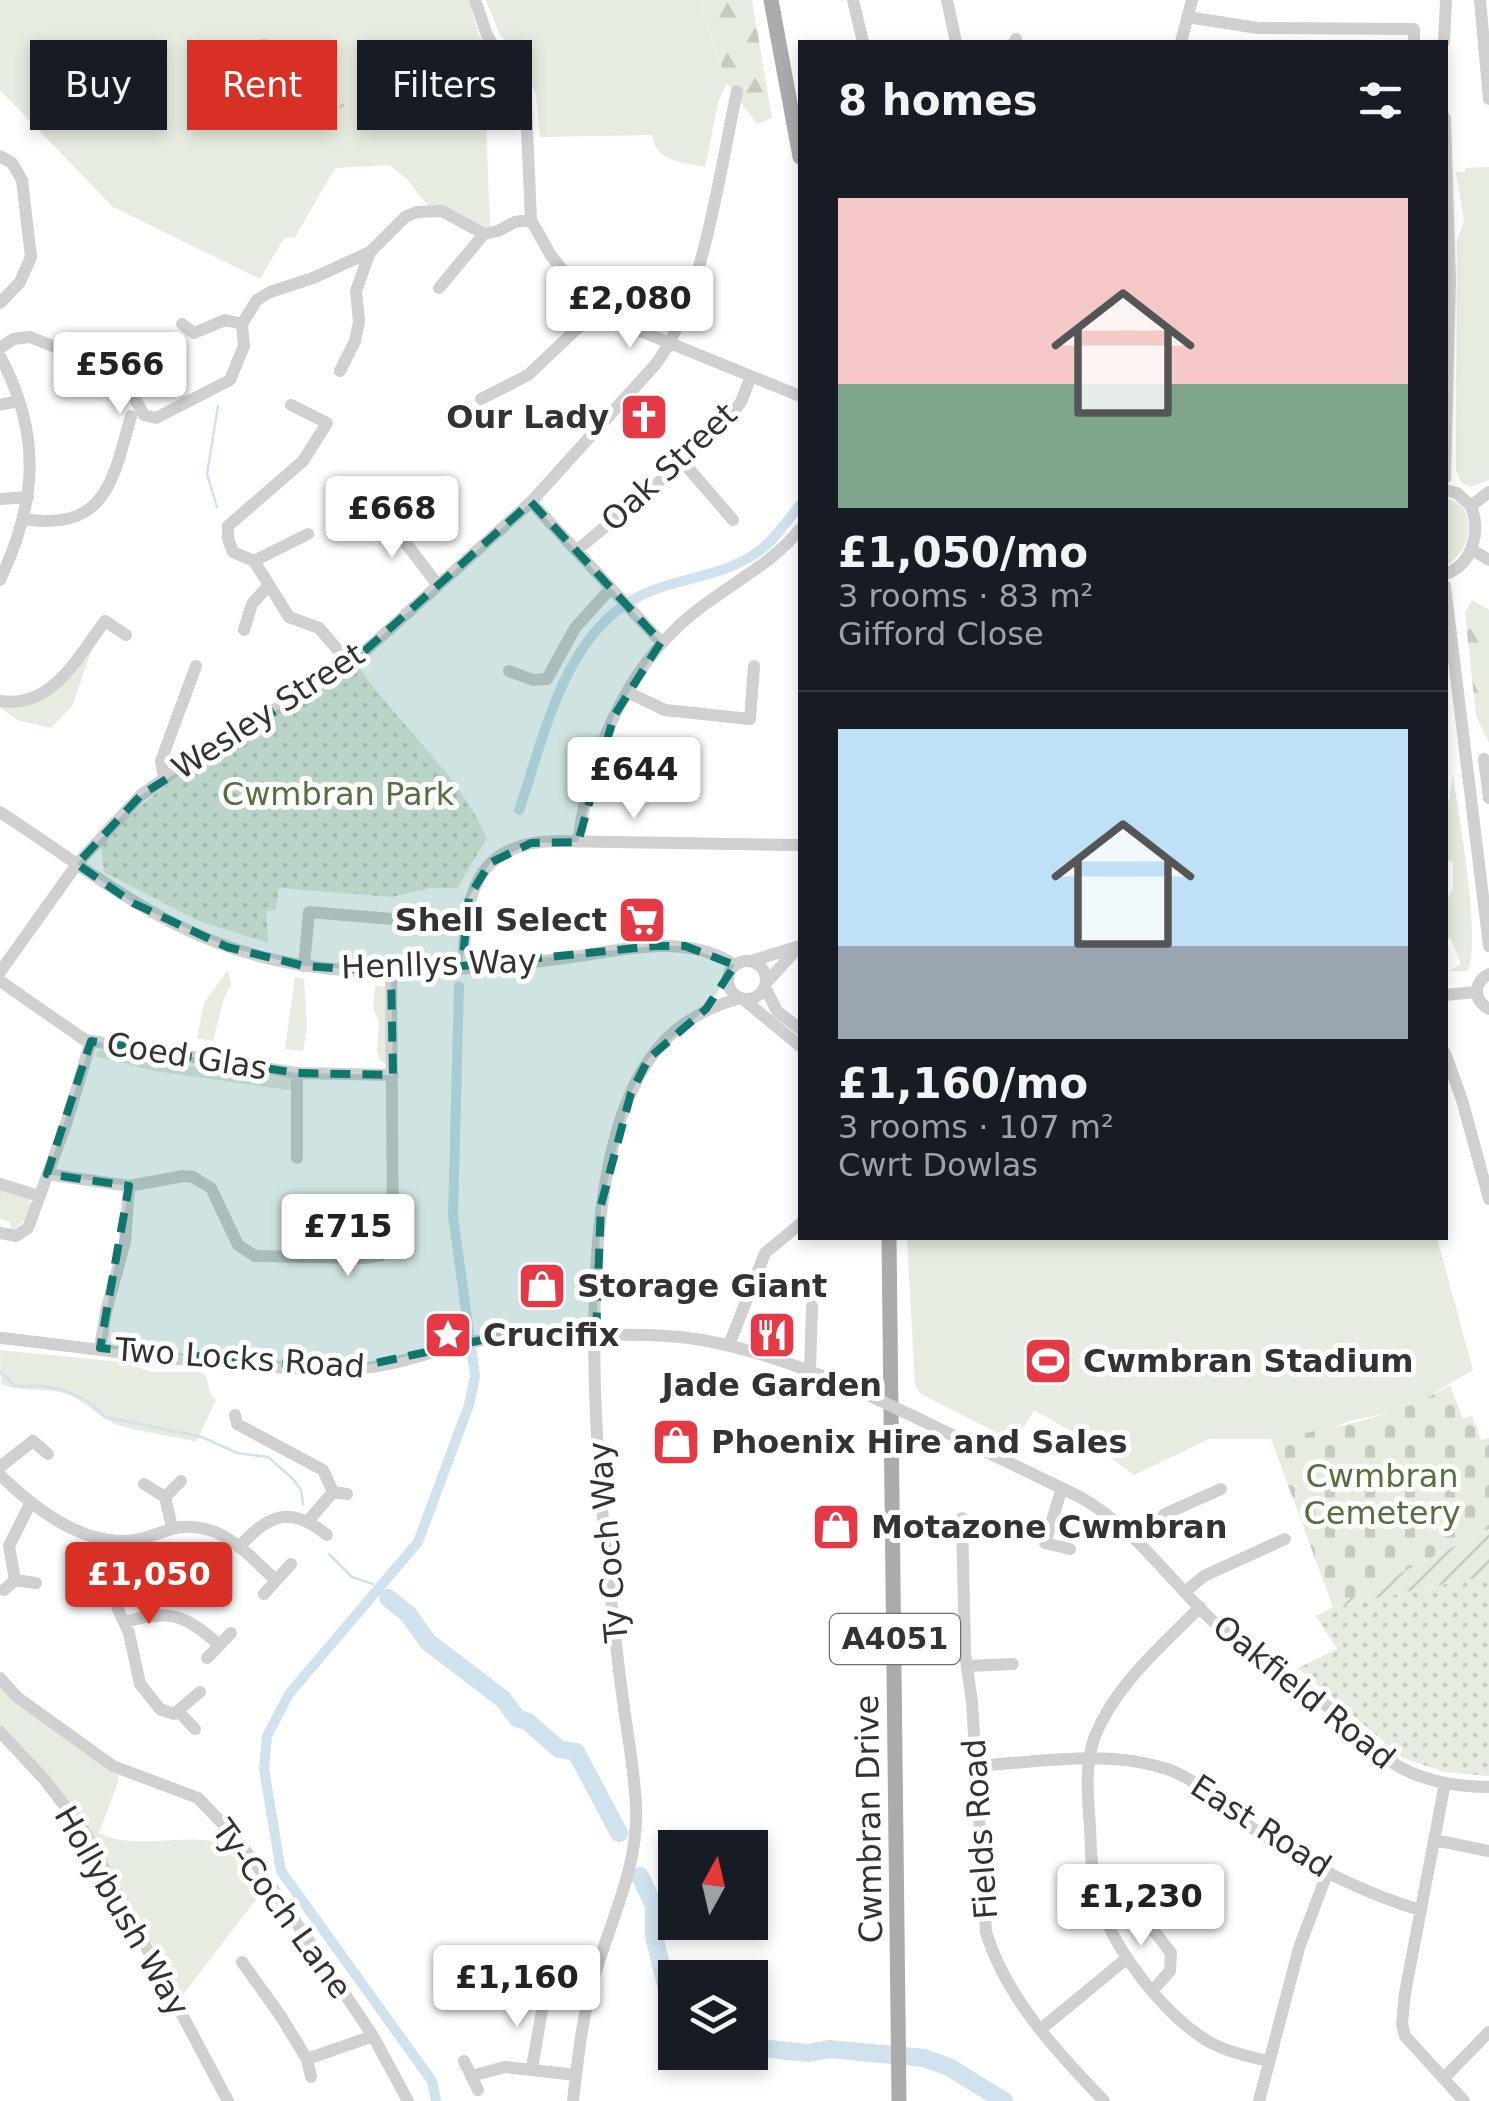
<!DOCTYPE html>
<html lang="en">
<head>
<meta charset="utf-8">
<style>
  body { margin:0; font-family:"DejaVu Sans",sans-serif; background:#20242c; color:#f1f3f6; height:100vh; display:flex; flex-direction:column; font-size:38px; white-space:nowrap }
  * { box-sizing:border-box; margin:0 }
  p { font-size:32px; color:#9ea1a6 }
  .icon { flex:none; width:55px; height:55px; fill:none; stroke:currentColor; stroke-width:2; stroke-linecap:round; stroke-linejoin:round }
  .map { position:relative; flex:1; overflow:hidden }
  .side { position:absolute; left:798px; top:40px; width:650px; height:1200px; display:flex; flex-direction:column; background:#171b24; border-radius:0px; box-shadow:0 5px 15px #0003 }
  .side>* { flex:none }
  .top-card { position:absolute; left:30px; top:40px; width:618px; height:90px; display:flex; gap:20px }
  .needle { width:65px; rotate:8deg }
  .controls { position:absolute; left:658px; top:1830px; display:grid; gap:20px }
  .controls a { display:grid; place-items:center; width:110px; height:110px; border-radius:0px; background:#171b24; box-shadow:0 5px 15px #0003; font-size:50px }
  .price { position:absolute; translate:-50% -85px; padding:0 22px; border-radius:10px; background:#fff; color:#222; font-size:32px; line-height:65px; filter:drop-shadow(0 2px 5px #0008) }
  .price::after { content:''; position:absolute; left:50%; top:60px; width:30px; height:22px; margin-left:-15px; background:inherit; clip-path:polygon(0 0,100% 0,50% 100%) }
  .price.on { background:#d93025; color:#fff }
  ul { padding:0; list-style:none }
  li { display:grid; align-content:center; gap:20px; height:530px; padding:0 40px }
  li+li { border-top:2px solid #363941 }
  li span { display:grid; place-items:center; height:310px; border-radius:0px; color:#555 }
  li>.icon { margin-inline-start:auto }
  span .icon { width:180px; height:180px; fill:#fffc; stroke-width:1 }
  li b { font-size:42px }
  h2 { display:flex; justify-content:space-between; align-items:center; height:120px; padding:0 40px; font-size:42px }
  .chip { padding:0 35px; border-radius:0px; background:#171b24; box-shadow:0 5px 15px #0003; font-size:35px; line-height:90px }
  .chip.on { background:#d93025; color:#fff }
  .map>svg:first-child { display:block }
  .grass { fill:#e6ecdf }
  .forest { fill:url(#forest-firs) }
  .cemetery { fill:url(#cemetery-stones) }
  .park { fill:url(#park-dots) }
  .garden { fill:url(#garden-furrows) }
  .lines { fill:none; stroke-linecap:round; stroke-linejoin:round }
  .stream { stroke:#cfe2ee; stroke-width:2.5 }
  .canal { stroke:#cfe2ee; stroke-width:10 }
  .river { stroke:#cfe2ee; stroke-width:18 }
  .minor { stroke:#d0d0d0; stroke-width:12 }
  .major { stroke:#ababab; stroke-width:15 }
  .minor-bridge { stroke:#d0d0d0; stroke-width:12 }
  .marked { fill:#0f766e; fill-opacity:0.2; stroke:#0f766e; stroke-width:8; stroke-dasharray:20 12; stroke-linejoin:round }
  .labels { text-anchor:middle; stroke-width:10; stroke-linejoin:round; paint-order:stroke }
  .shield { fill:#fff; stroke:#707070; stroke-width:2.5 }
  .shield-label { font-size:30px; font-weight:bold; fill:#333 }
  .poi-label { font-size:32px; font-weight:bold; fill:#333; stroke:#fff; text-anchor:start }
  .street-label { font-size:32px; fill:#333; stroke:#fff }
  .park-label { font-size:32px; fill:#56703f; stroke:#fff }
</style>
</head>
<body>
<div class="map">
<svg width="1489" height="2101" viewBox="0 0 1489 2101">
  <defs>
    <pattern id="forest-firs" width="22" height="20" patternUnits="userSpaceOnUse" patternTransform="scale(2.5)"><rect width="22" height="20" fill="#e6ecdf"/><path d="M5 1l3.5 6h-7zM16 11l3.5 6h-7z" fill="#c6cbc0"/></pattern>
    <pattern id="cemetery-stones" width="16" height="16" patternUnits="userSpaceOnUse" patternTransform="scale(2.5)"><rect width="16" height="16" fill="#e6ecdf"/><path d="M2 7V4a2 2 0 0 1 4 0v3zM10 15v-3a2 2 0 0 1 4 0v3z" fill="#c6cbc0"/></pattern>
    <pattern id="park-dots" width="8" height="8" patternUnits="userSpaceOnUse" patternTransform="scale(2.5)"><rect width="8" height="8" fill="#e6ecdf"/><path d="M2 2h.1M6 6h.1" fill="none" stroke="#c6cbc0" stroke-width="1.8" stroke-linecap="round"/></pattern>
    <pattern id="garden-furrows" width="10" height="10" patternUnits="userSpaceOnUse" patternTransform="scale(2.5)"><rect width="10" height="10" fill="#e6ecdf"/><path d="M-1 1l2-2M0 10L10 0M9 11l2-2" fill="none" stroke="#c6cbc0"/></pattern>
  </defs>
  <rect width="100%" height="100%" fill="#fff"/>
  <path class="grass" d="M0,0h469l9,33 44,81 -36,3 4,110 -11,1 -50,-21 -23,-29 -17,-13 -54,3 -40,69 -11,1 -24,41 -147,-72 -113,-117z
    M486,0h214l27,83 -9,19 -13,65c-24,-5 -49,-5 -53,-32l-112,2 -4,-43 -15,-35 -21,-24z
    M1489,167v313l-19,7 -9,-5 -5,-13 1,-228 7,-21 -8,-48h9v-4z
    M1445,498c36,8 27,54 0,68z
    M93,646l-21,60 -21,22 -34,-8 -17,-13v-6l27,3z
    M1453,774c6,46 28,159 15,197h-19l12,-7 -10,-25 -6,-3v-33l8,-14v-27l-8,-3v-33z
    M228,970l3,14 -7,14 -11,43 -16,-3 7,-35z
    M295,977l9,2 3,48 -4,24 -18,-2z
    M375,985l10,2 3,68 -3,9 -5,-4 -3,-9 2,-28 -6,-15z
    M100,1050l153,27 5,-3 37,4v13l-141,-20 -59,-15z
    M0,1187l29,11c3,12 -5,27 -17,32l-2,-8 -10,-3z
    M907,1238h530l36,132 -66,39 -58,12 -21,9 -57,9h-62l-75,36 -44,-33 -56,-32 -19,32 -94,-48 -6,-9z
    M0,1350l121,12 31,10h48l6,4 5,19 5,5 -20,42c-25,-7 -53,-9 -78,-17 -21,-8 -34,-26 -55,-32 -22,-6 -41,0 -62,-9z
    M0,1683l120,82 -2,17 -19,51c43,23 115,-13 143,25 8,10 12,25 18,36l-78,102c-54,-95 -104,-193 -182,-271z"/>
  <path class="forest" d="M700,0h52l20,118 -15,6 -30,-41z
    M273,38c27,11 48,32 73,50l1,17 -12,6c-39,-11 -90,-9 -92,-62l13,-9z
    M1472,600l17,10v133l-13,-27 -11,-103z"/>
  <path class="cemetery" d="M1450,1385l13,34 9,-3 9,24 8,-2v91l-156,78 -62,-168c58,-10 128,-22 179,-54z"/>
  <path class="park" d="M358,666c40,59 99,105 129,172l-30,50h-27l-38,9 -113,-9 -3,22 -10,1 2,32 -69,-22 -95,-49 -3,-26c69,-82 170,-122 257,-180z
    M1489,1575v201l-45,-4 -41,-14 -105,-90 39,-19 -21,-33 17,-9z"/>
  <path class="garden" d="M1489,1529v46l-156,32z"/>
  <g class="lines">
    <path class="stream" d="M217,507l-10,-33 11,-68
      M0,1372l15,14c35,-2 66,4 90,31l97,20 35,16 31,4 25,22 8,11 2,14
      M329,1554l23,23 21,7"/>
    <path class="canal" d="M519,810c25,-72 44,-173 117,-212 39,-21 87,-20 123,-47 16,-12 28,-30 41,-46
      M436,2101l-4,-20 -151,-210 -17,-102 3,-33 22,-42 129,-152 51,-137 6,-29 -22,-160 6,-230"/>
    <path class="river" d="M388,1598l20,16 20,28 75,57 14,19 11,4 31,27 17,3 43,81
      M640,1876l14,30v30l21,86
      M750,2047l58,6 21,-4 95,9 25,9 55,34"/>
    <path class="minor" d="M475,0l12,35 39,71 5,114 19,34 14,18 35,36 24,16 177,72
      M853,0l10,42
      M947,0l9,42
      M1480,0l9,99
      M1187,17l71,11 156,1v13
      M1014,42l2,-3
      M1181,42l11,-42
      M1444,42l2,-42
      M1445,118l5,163 -5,197
      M0,156l12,7 10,17 9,77 -11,25 -20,21
      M439,288l45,-54
      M182,324l12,9 31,-13 17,4
      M0,348l13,-9 17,-2 78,31 16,11 20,36 12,3 74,-38 14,-34 -2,-22 15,-24 13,-8 43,-14 57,-26 35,-35 12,-5 25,-1 42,23 14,-3 17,-9 16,-2
      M0,356c42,79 37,146 0,224
      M340,371l15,-30 4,-19 -3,-31 14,-39
      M481,399l47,-24 71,-67
      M0,405l19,-4
      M683,462l50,58
      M1445,490l12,3 14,13c10,25 2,59 -26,68
      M0,499l28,-2
      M531,502l130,140
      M1471,506l18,-14
      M381,511l57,74
      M24,519c82,13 89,-39 107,-103
      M308,534l-54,27 35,56 30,11 31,36
      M1471,549l18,11
      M576,551l107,-89 47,-46 11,-14 10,-26
      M254,561l-21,-9 -5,-13v-13l75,-65 24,-38 -36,-18
      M1445,586l44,360
      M244,630l8,-26 17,-19
      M509,671l24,9 14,-1 28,-51 36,-40
      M627,692l38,18 85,9 4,-53
      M0,701c52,8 78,-44 105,-80l21,14
      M1484,759l5,39
      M164,778l-3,-17 35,-95
      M0,812c105,68 179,136 308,154 79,12 163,3 242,-6 60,-6 131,-31 185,5
      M578,842c12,-90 50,-182 126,-237 33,-25 70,-43 96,-76
      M728 980a19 19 0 1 1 38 0a19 19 0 1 1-38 0Z
      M751,961l49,-15
      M304,966l5,-54 95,8
      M464,966c0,-68 10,-124 92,-125l244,4
      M0,972l77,-108 64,-69 81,-57 98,-53 34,-24 177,-159 124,-137c48,-63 65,-195 82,-274
      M1489,974c-16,9 -16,26 0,35
      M0,981l85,59 212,33 96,2
      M766,983l32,-35
      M765,987l12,24 23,18
      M1445,995l31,-3
      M743,999l57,47
      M1445,1053l17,47 27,99
      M297,1158v-85
      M47,1174l82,12 54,-10 10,1 18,11 27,57 17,11 110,2 16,-3 12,-21 -2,-262
      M0,1184l39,12
      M0,1233l16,3 12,-8 39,-107 24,-80
      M0,1338c113,12 236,33 349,31 47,-1 87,-21 133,-29 32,-6 66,-5 99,-5 40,0 82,-2 121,5 57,10 114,32 166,55
      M729,1345l36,-92 35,-29
      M100,1348l6,-37 19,-69 4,-56
      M810,1371l2,-65
      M235,1415l2,9 86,46 10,22 14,2
      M919,1419l161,78c58,33 91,86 139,130 25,23 56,36 82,57 71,56 85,102 188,103
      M0,1467l33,-26 15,13
      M0,1475c34,33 84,73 135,65 29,-5 41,-20 74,-10 26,7 47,33 67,50
      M144,1484l21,13 7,30
      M1062,1488l-17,55 25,6
      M165,1497l16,-16
      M962,1518l3,135 7,49 14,230c20,66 71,120 118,169
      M309,1520l24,-28
      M1138,1539l27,-25 56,-25
      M117,1541v66l12,26 11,51 20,25 14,5 26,-22
      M239,1547c30,-33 51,-42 88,-12
      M15,1580l-6,-34 22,-44
      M4,1590l11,-10 21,3
      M1186,1591l18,-15 81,-37
      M264,1594l27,-30
      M1200,1607c-39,40 -84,77 -105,129 -11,29 -7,61 -5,91 1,22 1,46 7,68 14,52 67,121 114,148 18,9 38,14 58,18
      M125,1622c44,-13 60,-8 94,23
      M207,1658l24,-25
      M968,1666l45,-2
      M0,1678l17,19 96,69 85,32 26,27 29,35 75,109 45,67 35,65
      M180,1713l15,16
      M0,1732l45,48 41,54 142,267
      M976,1766c62,-4 131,-17 191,3 37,13 62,44 94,65 47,31 105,60 159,76
      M1445,1783l-40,210 -3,31 3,12 59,65
      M1435,1840l54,11
      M1106,1923c37,-10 43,1 65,30l-1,18 -17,19
      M242,1962l38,53 27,44
      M1041,2029l85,-70
      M464,2061l14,29
      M532,2068l12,-69
      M471,2076l34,-9 71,8
      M311,2077l-4,-18 66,-23
      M1445,2077l44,-45
      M573,2101c5,-43 9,-85 22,-127 16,-54 44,-109 41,-168 -2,-42 -11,-85 -16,-128 -18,-152 -60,-491 29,-618 22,-33 54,-52 92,-62
      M1259,2101l40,-153 29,-77"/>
    <path class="major" d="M771,0l29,157
      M889,1238l10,863"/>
    <path class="minor-bridge" d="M868,1395l51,24"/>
  </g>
  <path class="marked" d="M531,502l130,140 -47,74 -36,126 -47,1 -41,20 -21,34 -7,69 193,-20h30l50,19 -29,44 -57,49 -18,35 -30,112 -5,130 -114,5 -134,29 -248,-21 29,-162 -82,-12 44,-133 206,32 96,2 -2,-103 -87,-6 -77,-19 -94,-44 -56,-39 64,-69 209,-131z"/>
  <defs>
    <g id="church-square" transform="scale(2.5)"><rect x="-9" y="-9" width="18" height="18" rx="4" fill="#e63946" stroke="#fff"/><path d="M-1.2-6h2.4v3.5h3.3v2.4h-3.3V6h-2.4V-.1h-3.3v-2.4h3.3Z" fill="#fff"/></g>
    <g id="supermarket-square" transform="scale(2.5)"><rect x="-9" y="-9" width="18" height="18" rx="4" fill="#e63946" stroke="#fff"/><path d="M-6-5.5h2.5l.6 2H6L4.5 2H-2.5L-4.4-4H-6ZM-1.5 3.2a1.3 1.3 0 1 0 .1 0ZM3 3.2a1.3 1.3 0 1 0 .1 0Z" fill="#fff"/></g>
    <g id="shop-square" transform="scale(2.5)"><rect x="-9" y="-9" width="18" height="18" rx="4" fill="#e63946" stroke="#fff"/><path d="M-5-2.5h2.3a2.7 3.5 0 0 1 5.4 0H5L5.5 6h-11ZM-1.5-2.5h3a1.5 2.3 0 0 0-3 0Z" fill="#fff"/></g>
    <g id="sight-square" transform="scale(2.5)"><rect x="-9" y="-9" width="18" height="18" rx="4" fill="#e63946" stroke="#fff"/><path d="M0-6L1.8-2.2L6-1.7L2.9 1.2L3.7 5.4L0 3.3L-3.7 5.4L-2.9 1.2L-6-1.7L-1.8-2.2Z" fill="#fff"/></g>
    <g id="restaurant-square" transform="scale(2.5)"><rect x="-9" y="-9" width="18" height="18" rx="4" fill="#e63946" stroke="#fff"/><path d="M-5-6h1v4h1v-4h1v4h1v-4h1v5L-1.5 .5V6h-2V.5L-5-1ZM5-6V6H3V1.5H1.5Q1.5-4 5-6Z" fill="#fff"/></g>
    <g id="stadium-square" transform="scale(2.5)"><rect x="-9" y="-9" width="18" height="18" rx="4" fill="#e63946" stroke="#fff"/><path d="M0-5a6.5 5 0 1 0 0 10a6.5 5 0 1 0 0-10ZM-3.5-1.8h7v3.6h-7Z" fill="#fff"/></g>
  </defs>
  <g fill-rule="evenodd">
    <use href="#church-square" x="644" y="417"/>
    <use href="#supermarket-square" x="642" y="920"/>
    <use href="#shop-square" x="542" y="1286"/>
    <use href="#sight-square" x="448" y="1335"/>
    <use href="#restaurant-square" x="772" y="1335"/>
    <use href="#stadium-square" x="1048" y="1361"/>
    <use href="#shop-square" x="676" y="1442"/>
    <use href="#shop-square" x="836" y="1527"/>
  </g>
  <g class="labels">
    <rect class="shield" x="830" y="1614" width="130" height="50" rx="8"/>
    <g class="shield-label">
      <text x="895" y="1649">A4051</text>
    </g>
    <g class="poi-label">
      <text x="609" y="428" text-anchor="end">Our Lady</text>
      <text x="607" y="931" text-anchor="end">Shell Select</text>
      <text x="577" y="1297">Storage Giant</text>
      <text x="483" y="1346">Crucifix</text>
      <text x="1083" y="1372">Cwmbran Stadium</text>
      <text x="772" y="1396" text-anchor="middle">Jade Garden</text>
      <text x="711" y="1453">Phoenix Hire and Sales</text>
      <text x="871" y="1538">Motazone Cwmbran</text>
    </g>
    <g class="street-label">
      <text transform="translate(669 467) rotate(-43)" y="11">Oak Street</text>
      <text transform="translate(268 711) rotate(-33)" y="11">Wesley Street</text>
      <text transform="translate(439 964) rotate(-2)" y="11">Henllys Way</text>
      <text transform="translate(187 1056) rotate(9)" y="11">Coed Glas</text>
      <text transform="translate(240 1358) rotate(4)" y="11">Two Locks Road</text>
      <text transform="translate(608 1542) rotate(-95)" y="11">Ty Coch Way</text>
      <text transform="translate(1304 1692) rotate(39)" y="11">Oakfield Road</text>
      <text transform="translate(869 1819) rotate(-91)" y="11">Cwmbran Drive</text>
      <text transform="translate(1261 1826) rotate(33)" y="11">East Road</text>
      <text transform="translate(980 1829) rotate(-94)" y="11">Fields Road</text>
      <text transform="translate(282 1909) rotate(54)" y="11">Ty-Coch Lane</text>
      <text transform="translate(122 1911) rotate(60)" y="11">Hollybush Way</text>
    </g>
    <g class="park-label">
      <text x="338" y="805">Cwmbran Park</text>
      <text x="1382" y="1487">Cwmbran<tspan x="1382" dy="37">Cemetery</tspan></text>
    </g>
  </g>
</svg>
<div class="controls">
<a><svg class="needle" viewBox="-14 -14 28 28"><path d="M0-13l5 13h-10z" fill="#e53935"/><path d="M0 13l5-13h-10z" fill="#9ea1a6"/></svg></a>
<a><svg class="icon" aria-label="layers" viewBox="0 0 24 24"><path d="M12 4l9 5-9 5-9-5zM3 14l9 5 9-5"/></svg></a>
</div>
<b class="price" style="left:630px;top:351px">£2,080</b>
<b class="price" style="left:120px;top:417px">£566</b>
<b class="price" style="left:392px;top:561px">£668</b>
<b class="price" style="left:634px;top:822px">£644</b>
<b class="price" style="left:348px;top:1279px">£715</b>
<b class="price on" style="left:149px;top:1627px">£1,050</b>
<b class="price" style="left:1141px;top:1949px">£1,230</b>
<b class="price" style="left:517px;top:2030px">£1,160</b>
<div class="top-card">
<a class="chip">Buy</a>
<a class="chip on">Rent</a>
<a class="chip">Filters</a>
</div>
<section class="side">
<h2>8 homes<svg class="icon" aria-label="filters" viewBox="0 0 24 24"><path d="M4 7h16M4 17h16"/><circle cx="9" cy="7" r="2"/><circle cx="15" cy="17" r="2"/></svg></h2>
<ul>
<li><span style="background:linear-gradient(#f6c9c9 60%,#7fa58c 0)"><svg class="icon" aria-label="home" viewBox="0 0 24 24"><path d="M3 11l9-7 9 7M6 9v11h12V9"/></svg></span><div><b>£1,050/mo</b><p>3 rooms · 83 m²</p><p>Gifford Close</p></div></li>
<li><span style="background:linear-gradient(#bfe0f5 70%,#9aa5b1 0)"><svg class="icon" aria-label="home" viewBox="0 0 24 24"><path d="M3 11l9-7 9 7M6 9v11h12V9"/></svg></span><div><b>£1,160/mo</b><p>3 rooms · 107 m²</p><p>Cwrt Dowlas</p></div></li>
</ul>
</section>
</div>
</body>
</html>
